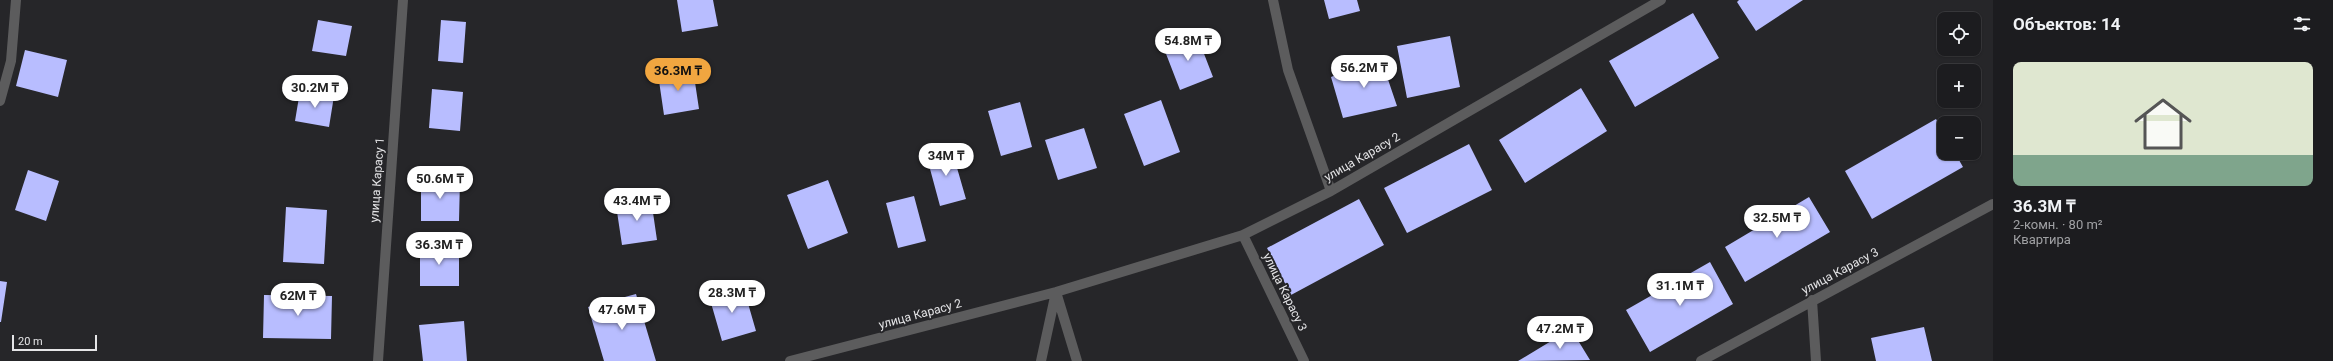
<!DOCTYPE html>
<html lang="ru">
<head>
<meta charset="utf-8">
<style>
  body { margin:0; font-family:Roboto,sans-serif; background:#252528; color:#f1f3f6; height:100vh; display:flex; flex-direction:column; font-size:15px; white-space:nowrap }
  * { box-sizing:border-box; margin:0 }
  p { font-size:13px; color:#a0a1a4 }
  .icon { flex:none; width:22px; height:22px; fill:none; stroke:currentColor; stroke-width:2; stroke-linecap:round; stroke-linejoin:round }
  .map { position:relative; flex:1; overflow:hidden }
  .drawer { display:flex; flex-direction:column; background:#1c1c1f; width:340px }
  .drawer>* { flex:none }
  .buttons { position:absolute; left:1937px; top:12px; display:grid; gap:8px }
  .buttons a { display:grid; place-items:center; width:44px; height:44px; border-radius:8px; background:#1c1c1f; box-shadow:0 1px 3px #0004,0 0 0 1px #3a3a3d; font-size:20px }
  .scale { position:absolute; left:12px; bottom:10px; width:85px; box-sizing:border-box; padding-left:4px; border:2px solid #e5e5e7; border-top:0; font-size:11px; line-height:14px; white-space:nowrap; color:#e5e5e7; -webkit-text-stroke:3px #262629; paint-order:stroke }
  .price { position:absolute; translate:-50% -34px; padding:0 9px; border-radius:14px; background:#fff; color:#222; font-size:13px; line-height:26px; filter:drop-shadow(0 1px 2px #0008) }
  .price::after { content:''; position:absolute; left:50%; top:24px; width:12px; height:9px; margin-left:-6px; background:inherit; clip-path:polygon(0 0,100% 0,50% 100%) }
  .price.selected { background:#f1a640; color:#111 }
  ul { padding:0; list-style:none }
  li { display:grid; align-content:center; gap:8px; height:212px; padding:0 20px }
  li+li { border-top:1px solid #3a3a3d }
  li span { display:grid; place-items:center; height:124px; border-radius:8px; color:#555 }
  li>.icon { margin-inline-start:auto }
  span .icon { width:72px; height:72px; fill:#fffc; stroke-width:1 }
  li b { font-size:17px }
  h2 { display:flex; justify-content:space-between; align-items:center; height:48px; padding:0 20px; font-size:17px }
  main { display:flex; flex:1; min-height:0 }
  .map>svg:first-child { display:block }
  .building { fill:#b8bdff }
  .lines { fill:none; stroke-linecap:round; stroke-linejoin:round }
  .minor { stroke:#5c5c5d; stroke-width:10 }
  .labels { text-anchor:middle; stroke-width:4; stroke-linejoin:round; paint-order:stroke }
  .street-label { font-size:12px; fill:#e5e5e7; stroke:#262629 }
</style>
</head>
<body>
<main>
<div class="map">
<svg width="1993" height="361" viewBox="0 0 1993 361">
  <rect width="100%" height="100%" fill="#262629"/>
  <path class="building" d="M677,0h36l5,26 -36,6z
    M1324,0h33l3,11 -31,8z
    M1739,0h64l-47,31 -19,-29z
    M1693,13l26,45 -84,49 -26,-46z
    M318,20l34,6 -6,30 -34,-5z
    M441,20l25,2 -3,41 -25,-2z
    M1196,33l17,44 -33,13 -17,-44z
    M1450,36l10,51 -53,11 -10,-52z
    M25,50l42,10 -9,37 -42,-11z
    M1380,56l17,50 -54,12 -12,-41z
    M693,69l6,40 -35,6 -6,-41z
    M1581,88l26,43 -82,52 -26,-43z
    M432,89l31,3 -3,39 -31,-3z
    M300,91l34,5 -5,31 -34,-6z
    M1161,100l19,52 -36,14 -20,-52z
    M1020,102l12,45 -31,9 -13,-45z
    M1936,119l8,15v19h11l8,14 -91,52 -27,-48z
    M1084,128l13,40 -39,12 -13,-40z
    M1469,144l23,46 -85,43 -23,-45z
    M951,147l15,52 -26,7 -14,-52z
    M28,170l31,11 -13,40 -31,-11z
    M421,180h39l-1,41h-38z
    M828,180l20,53 -40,16 -21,-54z
    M914,196l12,45 -28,7 -12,-45z
    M1809,197l21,35 -85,50 -20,-35z
    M651,199l6,41 -35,5 -6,-40z
    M1359,199l25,46 -93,50 -24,-47z
    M286,207l41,3 -3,54 -41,-2z
    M420,245l39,1v40h-39z
    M1710,262l23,42 -83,48 -24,-42z
    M0,281l7,1 -6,40h-1z
    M743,286l13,45 -34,10 -13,-45z
    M636,294l20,67h-52l-16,-54z
    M264,295l68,1 -1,43 -68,-1z
    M464,321l3,40h-44l-4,-36z
    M1924,327l8,34h-56l-5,-23z
    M1571,329l19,31 -72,1z"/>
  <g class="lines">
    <path class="minor" d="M1273,0l15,70 43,121
      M0,101l11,-40 5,-61
      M1243,235l61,126
      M1812,300l4,61
      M378,361l25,-361
      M790,361l266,-69 187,-57 88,-44 330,-191
      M1041,361l15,-69 21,69
      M1701,361l292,-157"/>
  </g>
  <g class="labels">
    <g class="street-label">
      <text transform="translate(1362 157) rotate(-30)" y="4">улица Карасу 2</text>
      <text transform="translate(377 180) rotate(-86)" y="4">улица Карасу 1</text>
      <text transform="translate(1840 271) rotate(-28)" y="4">улица Карасу 3</text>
      <text transform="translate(1285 292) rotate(64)" y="4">улица Карасу 3</text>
      <text transform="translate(920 314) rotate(-15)" y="4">улица Карасу 2</text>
    </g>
  </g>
</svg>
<div class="buttons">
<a><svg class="icon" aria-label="locate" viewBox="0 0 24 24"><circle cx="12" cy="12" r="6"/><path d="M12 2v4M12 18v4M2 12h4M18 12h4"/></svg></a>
<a>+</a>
<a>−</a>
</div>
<div class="scale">20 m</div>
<b class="price" style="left:1188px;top:62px">54.8M ₸</b>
<b class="price" style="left:1364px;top:89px">56.2M ₸</b>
<b class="price selected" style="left:678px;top:92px">36.3M ₸</b>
<b class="price" style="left:315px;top:109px">30.2M ₸</b>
<b class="price" style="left:946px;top:177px">34M ₸</b>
<b class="price" style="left:440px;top:200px">50.6M ₸</b>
<b class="price" style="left:637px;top:222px">43.4M ₸</b>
<b class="price" style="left:1777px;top:239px">32.5M ₸</b>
<b class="price" style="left:439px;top:266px">36.3M ₸</b>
<b class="price" style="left:1680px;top:307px">31.1M ₸</b>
<b class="price" style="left:732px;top:314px">28.3M ₸</b>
<b class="price" style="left:298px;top:317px">62M ₸</b>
<b class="price" style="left:622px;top:331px">47.6M ₸</b>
<b class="price" style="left:1560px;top:350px">47.2M ₸</b>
</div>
<section class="drawer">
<h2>Объектов: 14<svg class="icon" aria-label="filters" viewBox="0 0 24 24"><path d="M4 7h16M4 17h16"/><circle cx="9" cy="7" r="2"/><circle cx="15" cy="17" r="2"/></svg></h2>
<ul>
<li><span style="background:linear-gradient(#dfe7d0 75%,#7fa58c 0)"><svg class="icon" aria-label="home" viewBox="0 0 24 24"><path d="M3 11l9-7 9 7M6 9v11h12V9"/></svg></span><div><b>36.3M ₸</b><p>2-комн. · 80 m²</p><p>Квартира</p></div></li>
</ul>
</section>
</main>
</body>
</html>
